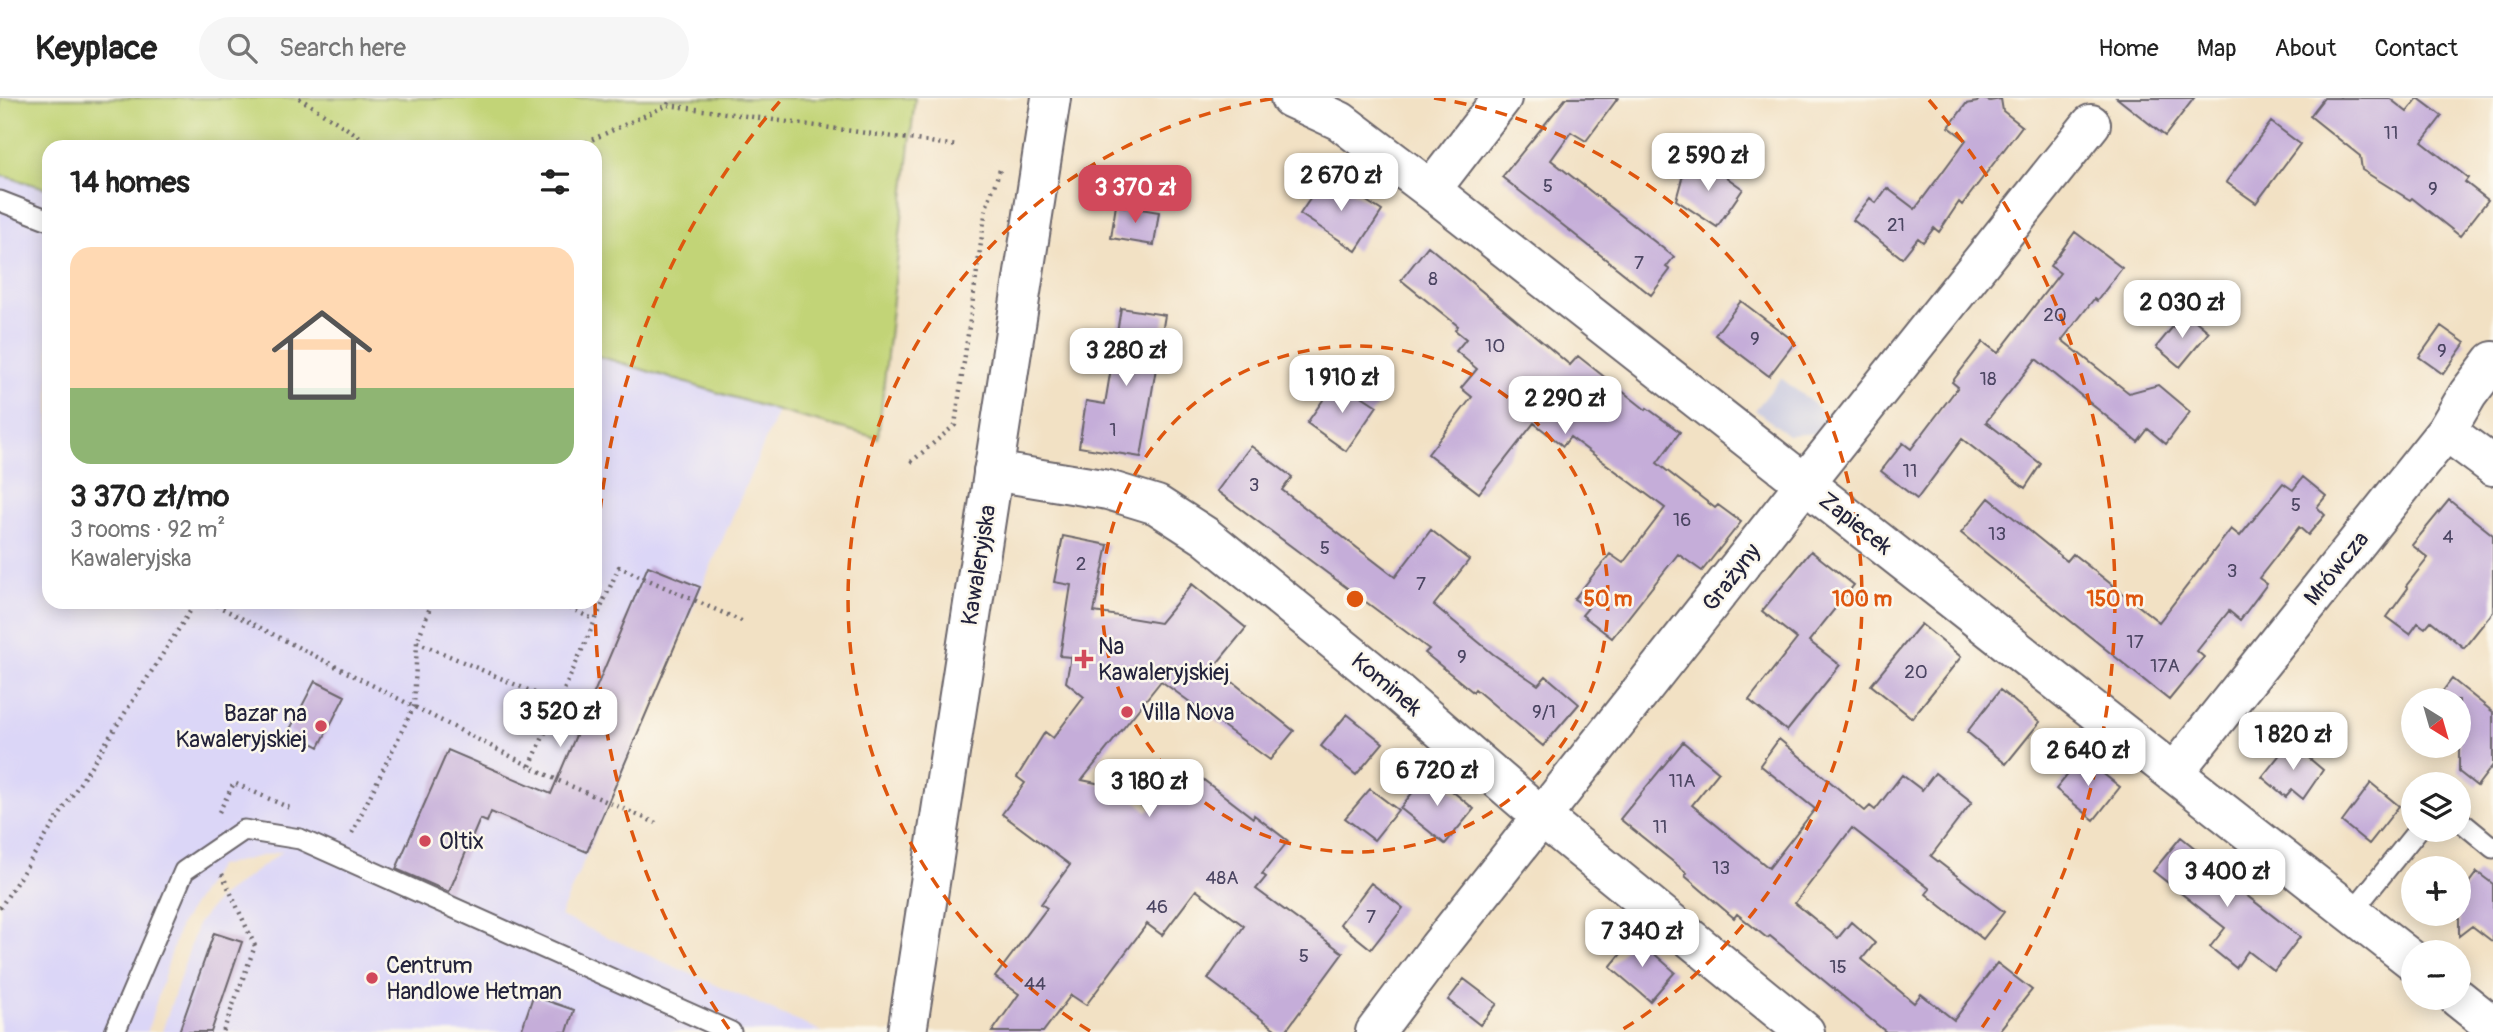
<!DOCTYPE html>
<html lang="en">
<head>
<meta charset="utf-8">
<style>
  body { margin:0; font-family:Pangolin,sans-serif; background:#f6f6f6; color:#222; height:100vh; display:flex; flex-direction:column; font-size:26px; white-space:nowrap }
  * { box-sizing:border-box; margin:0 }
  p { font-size:23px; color:#767676 }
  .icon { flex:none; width:38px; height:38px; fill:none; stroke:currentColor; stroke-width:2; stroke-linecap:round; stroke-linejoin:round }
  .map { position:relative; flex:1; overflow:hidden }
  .panel { position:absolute; left:42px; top:42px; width:560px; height:469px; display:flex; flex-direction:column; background:#fff; border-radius:21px; box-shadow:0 4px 18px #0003 }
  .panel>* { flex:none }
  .needle { width:46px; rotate:143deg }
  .controls { position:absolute; left:2401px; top:590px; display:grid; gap:14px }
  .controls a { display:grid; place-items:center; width:70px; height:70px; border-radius:50%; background:#fff; box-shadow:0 4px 18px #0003; font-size:35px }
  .price { position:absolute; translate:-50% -60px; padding:0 16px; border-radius:14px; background:#fff; color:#222; font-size:23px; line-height:46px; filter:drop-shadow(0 2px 4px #0008) }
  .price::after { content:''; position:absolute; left:50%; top:42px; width:21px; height:16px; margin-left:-10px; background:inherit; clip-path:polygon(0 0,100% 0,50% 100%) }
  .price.selected { background:#d1495b; color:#fff }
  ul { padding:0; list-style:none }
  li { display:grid; align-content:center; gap:14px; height:371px; padding:0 28px }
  li span { display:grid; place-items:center; height:217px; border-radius:21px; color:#555 }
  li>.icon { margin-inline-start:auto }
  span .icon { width:126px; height:126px; fill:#fffc; stroke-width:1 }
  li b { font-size:30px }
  h2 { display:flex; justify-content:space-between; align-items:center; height:84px; padding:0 28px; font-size:30px }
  header { display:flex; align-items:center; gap:42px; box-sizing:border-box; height:98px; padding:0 35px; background:#fff; border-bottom:2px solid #e0e0e0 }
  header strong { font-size:33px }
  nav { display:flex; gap:38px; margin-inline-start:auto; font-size:24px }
  .search { width:490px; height:63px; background:#f6f6f6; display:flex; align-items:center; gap:18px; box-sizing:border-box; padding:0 24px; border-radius:38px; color:#767676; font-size:26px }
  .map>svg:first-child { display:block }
  .built { fill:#dbd6f7 }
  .industrial { fill:#c1c2dd }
  .green { fill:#c2d477; stroke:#727b59; stroke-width:2 }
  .building { fill:#c5add9 }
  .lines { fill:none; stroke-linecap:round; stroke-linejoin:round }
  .service-casing { stroke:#6b656b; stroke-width:23 }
  .minor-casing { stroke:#6b656b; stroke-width:42 }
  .tertiary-casing { stroke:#6b656b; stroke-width:42 }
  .path { stroke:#6b656b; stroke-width:4.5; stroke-dasharray:2 5; stroke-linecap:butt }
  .service { stroke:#fff; stroke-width:19 }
  .minor { stroke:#fff; stroke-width:38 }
  .tertiary { stroke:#fff; stroke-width:38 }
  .ring { fill:none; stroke:#de560e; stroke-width:3.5; stroke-dasharray:12 9 }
  .poi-dot { fill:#d1495b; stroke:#fbf7ec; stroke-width:2.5 }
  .labels { text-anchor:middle; stroke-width:5; stroke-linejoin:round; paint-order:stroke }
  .number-label { font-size:19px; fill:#4b4562 }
  .street-label { font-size:23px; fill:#22223b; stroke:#fbf7ec }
  .poi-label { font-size:23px; fill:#22223b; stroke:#fbf7ec; text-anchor:start }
  .centre { fill:#de560e; stroke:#fbf7ec; stroke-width:3.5 }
  .ring-label { font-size:21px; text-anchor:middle; font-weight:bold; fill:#de560e; stroke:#fbf7ec; stroke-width:5; stroke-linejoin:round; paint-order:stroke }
</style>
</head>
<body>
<header>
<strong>Keyplace</strong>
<div class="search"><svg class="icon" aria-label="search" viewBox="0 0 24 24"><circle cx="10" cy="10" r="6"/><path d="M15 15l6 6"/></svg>Search here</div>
<nav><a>Home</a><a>Map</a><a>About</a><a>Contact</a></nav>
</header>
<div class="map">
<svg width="2493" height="934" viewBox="0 0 2493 934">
  <rect width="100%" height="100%" fill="#fbf7ec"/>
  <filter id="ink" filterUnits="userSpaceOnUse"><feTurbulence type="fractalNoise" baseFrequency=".0143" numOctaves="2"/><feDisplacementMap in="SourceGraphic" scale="14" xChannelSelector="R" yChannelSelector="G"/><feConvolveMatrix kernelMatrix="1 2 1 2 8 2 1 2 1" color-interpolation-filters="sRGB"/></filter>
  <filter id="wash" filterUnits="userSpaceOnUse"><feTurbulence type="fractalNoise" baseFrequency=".00686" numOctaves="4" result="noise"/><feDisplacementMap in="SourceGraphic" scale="28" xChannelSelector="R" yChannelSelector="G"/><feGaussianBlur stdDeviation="1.57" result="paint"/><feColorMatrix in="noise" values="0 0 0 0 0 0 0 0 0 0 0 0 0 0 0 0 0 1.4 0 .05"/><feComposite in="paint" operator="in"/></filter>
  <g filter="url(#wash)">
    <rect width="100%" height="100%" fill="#f2e1c4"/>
    <path class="built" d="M0,77l49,14v413h546v-247l183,56 -218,505 262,116h-660l36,-109 20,-24 65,-48 -65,15 -38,59 -33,107h-147z"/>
    <path class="industrial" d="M1781,280l52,41 -11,14 -34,2 -33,-25z"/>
    <path class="green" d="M0,0h915l-37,340 -100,-27 -183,-56v-208h-546v42l-49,-14z"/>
    <g id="blocks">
      <path class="building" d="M1566,0h52l-32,43 -15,-9 -20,28 123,97 -8,10 4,3 -19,25 -149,-118z
        M1980,0l10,3 11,-2 2,12 19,15 -60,79 -3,-3 -20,30 -5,-4 -11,14 -5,-4 -16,20 -49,-38 17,-22 6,5 11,-15 28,21 51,-69 -17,-13 17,-23 11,-2z
        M2117,0h77l-29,38z
        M2324,0h65l18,14 11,-14 24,18 -20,26 46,36 -3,4 23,18 -28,36 -48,-38 -2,2 -48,-30 -2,-14 -50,-40z
        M2271,24l29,22 -44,59 -30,-21z
        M1706,65l37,26 -26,38 -41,-27 8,-29z
        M1326,77l56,36 -26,40 -56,-37z
        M1116,107l43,7 -5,33 -43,-7z
        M2075,134l47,36 -25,33 -3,-2 -32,41 67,53 29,-8 32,27 -24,32 -18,-15 -10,13 -102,-83 -50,63 55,42 -16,24 -63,-49 -45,60 -36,-28 22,-28 8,6 47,-62 -6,-5 31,-40 15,11 62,-80 -10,-7z
        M1428,148l142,119 8,-9 68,54 1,-2 33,24 -23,31 58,45 3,-3 23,17 -39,49 -24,-17 -66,84 -30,-23 6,-7 -14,-9 36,-45 13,9 42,-55 -95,-71 -7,9 -29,-23 -55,70 -51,-39 44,-57 -11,-9 16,-19 -21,-18 10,-12 -11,-9 3,-4 -57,-46z
        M1741,203l54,41 -26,34 -54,-41z
        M1121,210l44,7 -24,142 -62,-10 7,-46 19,3z
        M2185,214l24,20 -29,35 -24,-20z
        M2441,228l24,17 -22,31 -24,-17z
        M1337,282l40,26 -31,45 -39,-28z
        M1251,348l41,31 -10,13 113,87 36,-47 38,30 -35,45 59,49 45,31 8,-9 33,28 -36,42 -68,-57 -2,3 -48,-39 4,-4 -212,-158z
        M2303,379l23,19 -9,11 8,8 -17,20 -9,-8 -40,51 8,6 -27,36 -11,-9 -32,40 7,6 -35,43 -208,-167 28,-35 78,63 6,-7 86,68 72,-93 9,7 43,-53 10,7z
        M2449,402l44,35v77l-29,36 -33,-27 -6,7 -7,-5 -8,11 -23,-17 21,-29 -2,-2 22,-28 -16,-13z
        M1063,438l45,9 -14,67 66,11 32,-39 54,44 -32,39 80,64 -24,29 -109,-79 -79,99 38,8 28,23 35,-47 70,54 1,-3 34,26 -26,33 4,3 -10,12 87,64 -58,79h-6l-71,-53 36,-53 -48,-36 -34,45 -15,-11 -61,81 -15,-10 -28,37h-51l27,-38 -24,-17 52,-69 -6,-4 29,-39 -68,-51 23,-31 -8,-6 28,-45 8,6 31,-41 -18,-15 5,-25 -11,-1 11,-71 -17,-3z
        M1811,453l43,34 -45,56 31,24 -53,66 -38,-31 48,-61 -35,-28z
        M648,468l52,21 -113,265 -96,-40 -4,10 -7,-3 -31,73 -53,-23 52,-119 103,44z
        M1921,526l40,33 -49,61 -41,-33z
        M2452,581l41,33v53l-16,21 -18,-14v-72h-23z
        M315,583l30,15 -26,51 -30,-16z
        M2000,592l40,32 -34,42 -39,-32z
        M1347,616l36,29 -27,32 -35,-29z
        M1779,641l86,72 5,-5 5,4 27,-35 20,15 13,-17 37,29 -41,54 73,56 -21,27 -57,-45 4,-5 -78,-61 -57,75 43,35 13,-16 24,21 -13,16 52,44 7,-9 33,26 43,-57 35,27 -34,42h-112l-116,-96 -3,2 -30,-24 -3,4 -49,-42 2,-3 -67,-54 63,-77 36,30 -27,33 77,63 46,-59 -55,-44z
        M2290,644l33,28 -20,29 -11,-9 -6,7 -24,-20z
        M2082,659l38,30 -26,33 -38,-31z
        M1429,674l45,37 -29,35 -45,-36z
        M2371,685l28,23 -30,38 -27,-22z
        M1370,691l28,21 -24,30 -29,-22z
        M2181,739l36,29 -3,4 86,67 -26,34 -26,-20 -12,17 -26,-21 15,-19 -72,-57z
        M2477,774l16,12v58l-21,-16 -13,10v-40z
        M1371,785l32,25 -32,41 -31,-25z
        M214,835l28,9 -31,90h-32z
        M1635,839l40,35 -25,29 -40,-34z
        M1464,881l33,25 -17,21 -32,-25z
        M533,898l41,14 -7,22h-46z"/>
    </g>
  </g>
  <g filter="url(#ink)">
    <use href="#blocks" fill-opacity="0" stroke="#6b656b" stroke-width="2"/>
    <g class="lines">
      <g class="service-casing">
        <path id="service" d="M0,103l49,19
          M2459,722l34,28
          M2352,814l66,-82
          M115,934l69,-161 60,-41 56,9 431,193"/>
      </g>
      <g class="minor-casing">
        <path id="minor" d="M1290,0l50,23 91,69 982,771
          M1431,92l71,-92
          M2446,333l47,35
          M993,373l115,19 49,15 48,31 191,155 146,126 263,215
          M2174,674l272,-341 22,-37 25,-33
          M2458,900l35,28
          M1375,934l63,-84 379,-480 274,-344"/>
      </g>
      <g class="tertiary-casing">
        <path id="tertiary" d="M907,934l144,-934"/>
      </g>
      <path class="path" d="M299,0l72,46 207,2 90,-41 2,-7
        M668,7l290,41
        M911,364l44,-37 31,-217 15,-41
        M210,504l347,178 99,43
        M557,504l38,18
        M417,544l141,61
        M530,668l89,-199 127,56
        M219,714l15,-29 58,26
        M352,735l62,-127 3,-64 15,-40
        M222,776l33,72 -32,86
        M0,810l196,-306"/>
      <use href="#service" class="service"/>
      <use href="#minor" class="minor"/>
      <use href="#tertiary" class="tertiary"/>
    </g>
  </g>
  <g class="ring">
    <circle cx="1355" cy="501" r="253"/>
    <path d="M1090 933A507 507 0 0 1 1276 0M1434 0A507 507 0 0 1 1620 933"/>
    <path d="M729 931A760 760 0 0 1 781 2M1929 2A760 760 0 0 1 1981 931"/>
  </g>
  <g class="poi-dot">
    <path d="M1080.5 550.5h7v7h7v7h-7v7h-7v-7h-7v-7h7z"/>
    <circle cx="1127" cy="614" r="7"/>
    <circle cx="321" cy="628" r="7"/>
    <circle cx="425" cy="743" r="7"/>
    <circle cx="372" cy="880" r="7"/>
  </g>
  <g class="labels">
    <g class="number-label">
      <text x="2391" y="41">11</text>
      <text x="1548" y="94">5</text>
      <text x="2433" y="97">9</text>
      <text x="1896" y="133">21</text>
      <text x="1639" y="171">7</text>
      <text x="1433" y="187">8</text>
      <text x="2055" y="223">20</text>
      <text x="1755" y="247">9</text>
      <text x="1495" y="254">10</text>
      <text x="2442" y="259">9</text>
      <text x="1988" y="287">18</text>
      <text x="1113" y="338">1</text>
      <text x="1910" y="379">11</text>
      <text x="1254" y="393">3</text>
      <text x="2296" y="413">5</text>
      <text x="1682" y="428">16</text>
      <text x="1997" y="442">13</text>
      <text x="2448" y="445">4</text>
      <text x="1325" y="456">5</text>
      <text x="1081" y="472">2</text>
      <text x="2232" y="479">3</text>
      <text x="1421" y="492">7</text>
      <text x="2135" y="550">17</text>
      <text x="1462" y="565">9</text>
      <text x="2165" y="574">17A</text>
      <text x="1916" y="580">20</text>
      <text x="1544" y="620">9/1</text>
      <text x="1682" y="689">11A</text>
      <text x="1660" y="735">11</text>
      <text x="1721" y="776">13</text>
      <text x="1222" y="786">48A</text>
      <text x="1157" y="815">46</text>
      <text x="1371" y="825">7</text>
      <text x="1304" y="864">5</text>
      <text x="1838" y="875">15</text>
      <text x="1035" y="892">44</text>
    </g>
    <g class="street-label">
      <text transform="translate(1856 425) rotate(38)" y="8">Zapiecek</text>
      <text transform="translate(978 467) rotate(-81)" y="8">Kawaleryjska</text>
      <text transform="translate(2336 470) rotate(-51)" y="8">Mrówcza</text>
      <text transform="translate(1731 479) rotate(-52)" y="8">Grażyny</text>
      <text transform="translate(1387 586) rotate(40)" y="8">Kominek</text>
    </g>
    <g class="poi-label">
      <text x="1098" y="556">Na<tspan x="1098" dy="26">Kawaleryjskiej</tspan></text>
      <text x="1141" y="622">Villa Nova</text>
      <text x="307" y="623" text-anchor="end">Bazar na<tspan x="307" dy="26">Kawaleryjskiej</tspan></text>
      <text x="439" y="751">Oltix</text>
      <text x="386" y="875">Centrum<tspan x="386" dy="26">Handlowe Hetman</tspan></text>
    </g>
  </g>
  <circle cx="1355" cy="501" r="10" class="centre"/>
  <g class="ring-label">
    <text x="1608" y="508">50 m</text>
    <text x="1862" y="508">100 m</text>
    <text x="2115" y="508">150 m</text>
  </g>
</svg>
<div class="controls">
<a><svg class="needle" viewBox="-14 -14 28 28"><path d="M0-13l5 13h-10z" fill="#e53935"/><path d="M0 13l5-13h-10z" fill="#767676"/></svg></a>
<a><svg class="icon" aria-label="layers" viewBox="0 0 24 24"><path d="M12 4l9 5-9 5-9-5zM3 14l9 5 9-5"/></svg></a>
<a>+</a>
<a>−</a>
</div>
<b class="price" style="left:1708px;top:95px">2 590 zł</b>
<b class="price" style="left:1341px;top:115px">2 670 zł</b>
<b class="price selected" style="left:1135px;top:127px">3 370 zł</b>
<b class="price" style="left:2182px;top:242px">2 030 zł</b>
<b class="price" style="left:1126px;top:290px">3 280 zł</b>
<b class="price" style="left:1342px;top:317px">1 910 zł</b>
<b class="price" style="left:1565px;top:338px">2 290 zł</b>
<b class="price" style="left:560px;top:651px">3 520 zł</b>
<b class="price" style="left:2293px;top:674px">1 820 zł</b>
<b class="price" style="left:2088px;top:690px">2 640 zł</b>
<b class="price" style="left:1437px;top:710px">6 720 zł</b>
<b class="price" style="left:1149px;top:721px">3 180 zł</b>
<b class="price" style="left:2227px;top:811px">3 400 zł</b>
<b class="price" style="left:1642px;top:871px">7 340 zł</b>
<section class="panel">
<h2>14 homes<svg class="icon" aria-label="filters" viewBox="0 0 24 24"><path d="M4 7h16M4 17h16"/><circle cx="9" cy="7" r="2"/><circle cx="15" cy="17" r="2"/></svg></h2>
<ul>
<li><span style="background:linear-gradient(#ffd9b3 65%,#8fb573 0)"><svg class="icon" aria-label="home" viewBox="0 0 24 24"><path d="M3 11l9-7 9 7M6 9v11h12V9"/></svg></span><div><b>3 370 zł/mo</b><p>3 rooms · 92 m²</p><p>Kawaleryjska</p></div></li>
</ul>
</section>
</div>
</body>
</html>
